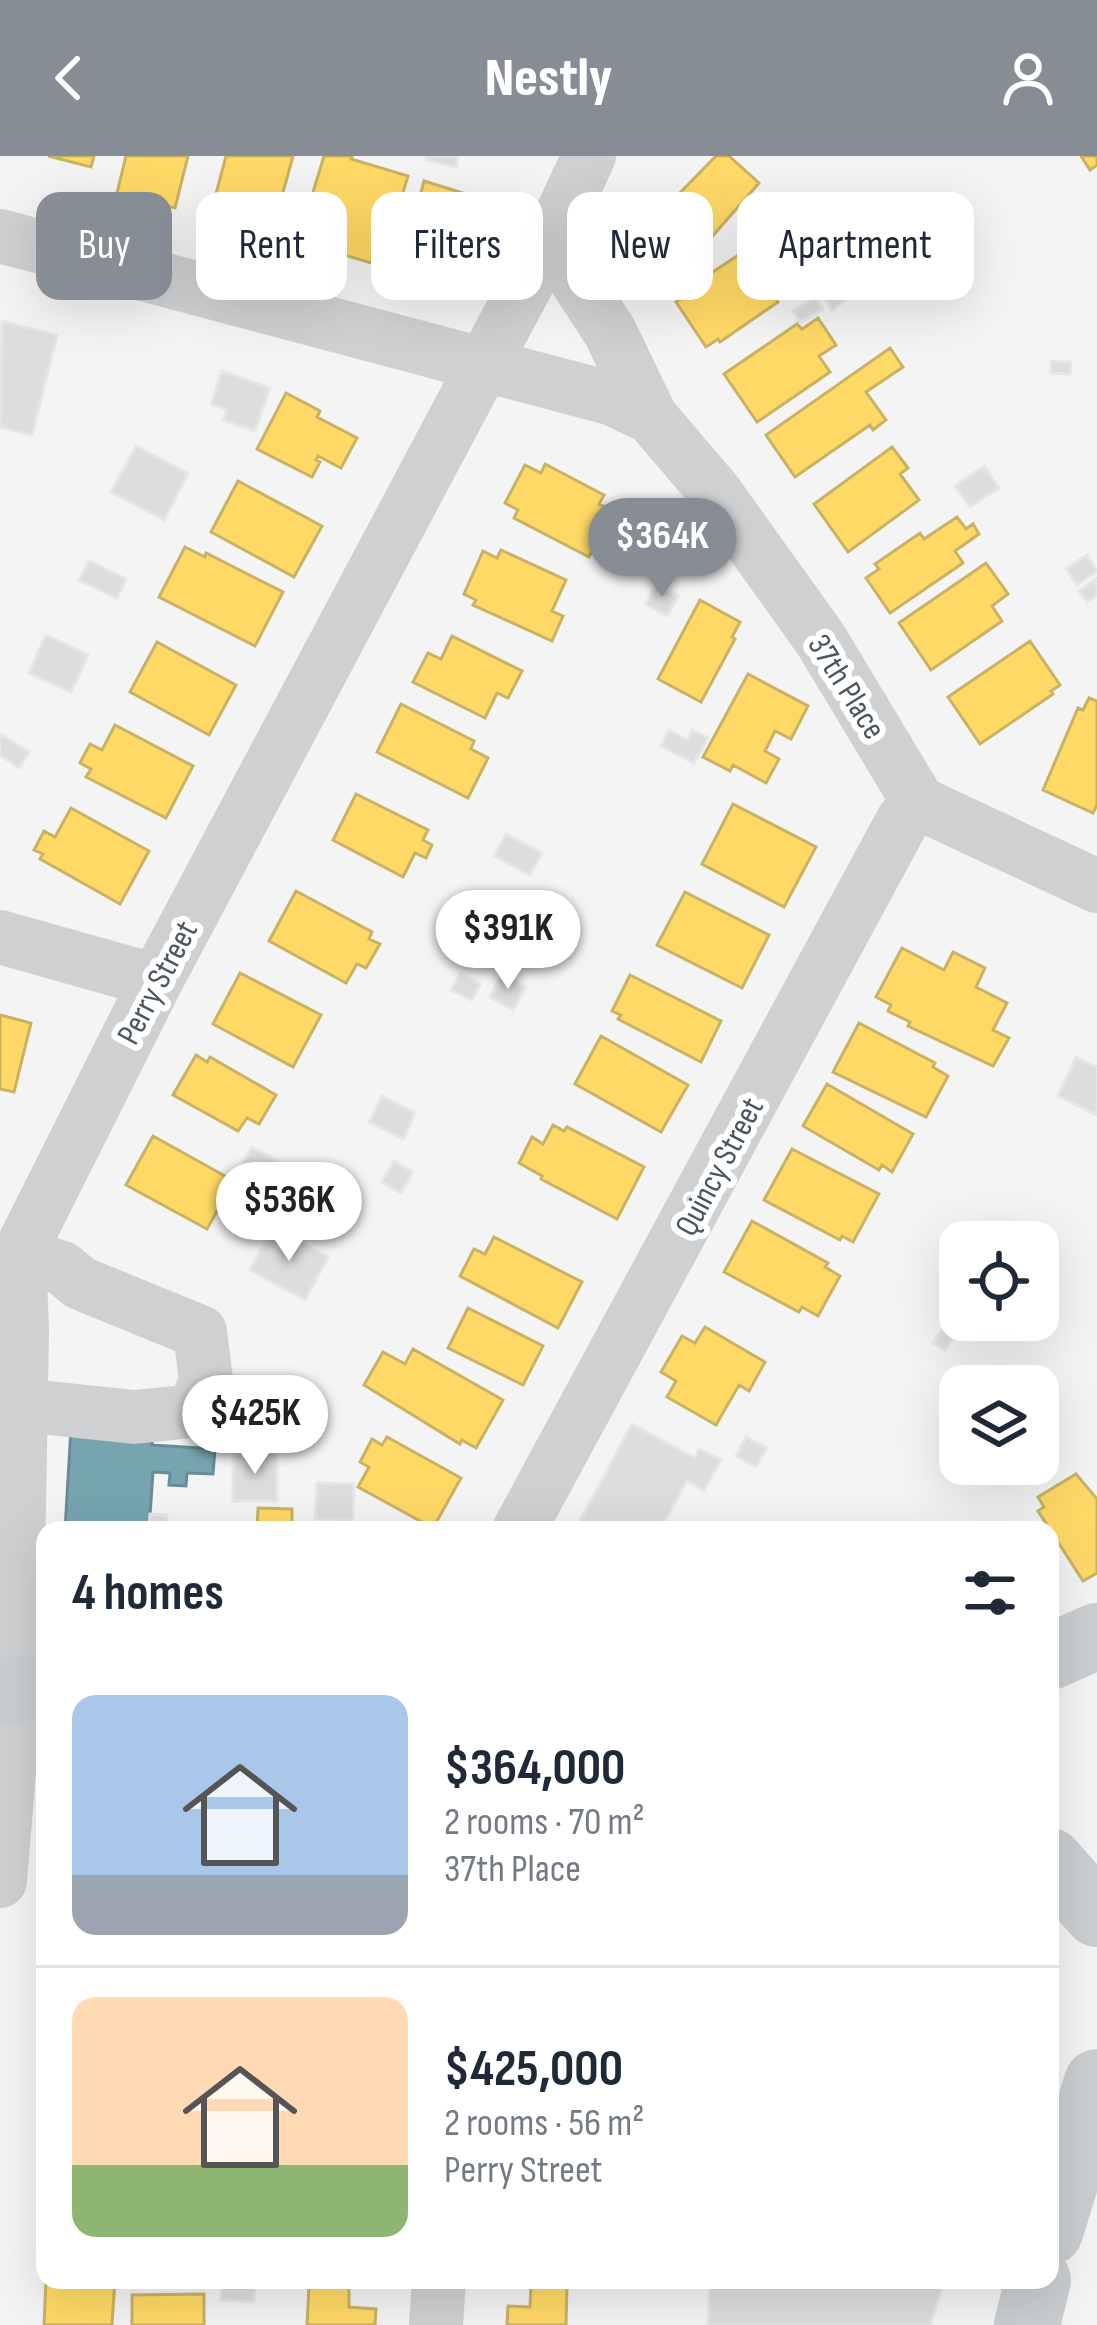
<!DOCTYPE html>
<html lang="en">
<head>
<meta charset="utf-8">
<style>
  body { margin:0; font-family:"Sofia Sans Condensed",sans-serif; background:#f2f2f3; color:#1f2937; height:100vh; display:flex; flex-direction:column; font-size:45px; white-space:nowrap }
  * { box-sizing:border-box; margin:0 }
  p { font-size:39px; color:#747a83 }
  .icon { flex:none; width:66px; height:66px; fill:none; stroke:currentColor; stroke-width:2; stroke-linecap:round; stroke-linejoin:round }
  .map { position:relative; flex:1; overflow:hidden }
  .side { position:absolute; left:36px; top:1365px; width:1023px; height:768px; display:flex; flex-direction:column; background:#fff; border-radius:24px; box-shadow:0 12px 48px #0002 }
  .side>* { flex:none }
  .hud { position:absolute; left:36px; top:36px; width:1026px; height:108px; display:flex; gap:24px }
  .fabs { position:absolute; left:939px; top:1065px; display:grid; gap:24px }
  .fabs a { display:grid; place-items:center; width:120px; height:120px; border-radius:24px; background:#fff; box-shadow:0 12px 48px #0002; font-size:60px }
  .price { position:absolute; translate:-50% -102px; padding:0 27px; border-radius:42px; background:#fff; color:#222; font-size:39px; line-height:78px; filter:drop-shadow(0 3px 6px #0008) }
  .price::after { content:''; position:absolute; left:50%; top:72px; width:36px; height:27px; margin-left:-18px; background:inherit; clip-path:polygon(0 0,100% 0,50% 100%) }
  .price.selected { background:#868d94; color:#fff }
  ul { padding:0; list-style:none }
  li { display:flex; align-items:center; gap:36px; height:300px; padding:0 36px }
  li+li { border-top:3px solid #e0e1e3 }
  li span { display:grid; place-items:center; flex:none; width:336px; height:240px; border-radius:24px; color:#555 }
  li>.icon { margin-inline-start:auto }
  span .icon { width:144px; height:144px; fill:#fffc; stroke-width:1 }
  li b { font-size:51px }
  h2 { display:flex; justify-content:space-between; align-items:center; height:144px; padding:0 36px; font-size:51px }
  .tag { padding:0 42px; border-radius:24px; background:#fff; box-shadow:0 12px 48px #0002; font-size:42px; line-height:108px }
  .tag.selected { background:#868d94; color:#fff }
  header { display:flex; justify-content:space-between; align-items:center; height:156px; padding:0 36px; background:#868d94; color:#fff; font-size:54px; font-weight:800 }
  .map>svg:first-child { display:block }
  .homes { fill:#ffd966; stroke:#c9b264; stroke-width:3 }
  .public { fill:#76a5af; stroke:#698d98; stroke-width:3 }
  .building { fill:#ddddde; stroke:#e5e6e7; stroke-width:3 }
  .lines { fill:none; stroke-linecap:round; stroke-linejoin:round }
  .minor { stroke:#ced0d2; stroke-width:54 }
  .major { stroke:#caced1; stroke-width:66 }
  .labels { text-anchor:middle; stroke-width:12; stroke-linejoin:round; paint-order:stroke }
  .street-label { font-size:33px; fill:#4a5661; stroke:#fff }
</style>
</head>
<body>
<header><svg class="icon" aria-label="back" viewBox="0 0 24 24"><path d="M15 5l-7 7 7 7"/></svg>Nestly<svg class="icon" aria-label="person" viewBox="0 0 24 24"><circle cx="12" cy="8" r="4"/><path d="M4 21q1-7 8-7t8 7"/></svg></header>
<div class="map">
<svg width="1097" height="2169" viewBox="0 0 1097 2169">
  <rect width="100%" height="100%" fill="#f4f4f4"/>
  <path class="homes" d="M48,0h46l-3,11z
    M126,0h62l-13,52 -58,-15z
    M226,0h67l-19,69 -4,-1 -3,9 -52,-14 3,-13 -5,-1z
    M324,0h28l-1,3 57,17 -27,90 -63,-19 11,-39 -19,-6z
    M716,0h13l30,27 -50,57 -40,-36z
    M1081,0h16v9l-7,5z
    M424,25l55,17 -25,88 -54,-15z
    M755,94l14,19 -9,6 18,27 -58,40 -2,-3 -12,8 -30,-45 11,-7 -3,-4 59,-39 3,4z
    M818,162l18,27 -17,11 11,16 -73,50 -33,-48 73,-50 5,5z
    M890,192l13,19 -37,25 20,28 -13,10 -3,-5 -75,52 -29,-42z
    M286,237l34,18 -3,6 40,21 -16,30 -23,-12 -2,4 4,2 -8,15 -55,-28z
    M892,291l16,21 -8,6 19,26 -71,52 -34,-48z
    M545,308l59,31 -5,9 14,7 -24,46 -75,-39 4,-8 -13,-7 20,-38 16,8z
    M238,325l84,45 -28,51 -83,-45z
    M957,361l9,12 7,-5 6,10 -24,17 8,12 -73,50 -24,-35 13,-9 -4,-5 45,-31 4,6z
    M185,391l20,10 1,-4 77,39 -28,54 -96,-49z
    M501,394l65,30 -14,31 11,5 -11,25 -79,-36 3,-5 -12,-6 19,-43 14,7z
    M986,407l22,31 -16,12 10,15 -71,49 -32,-47z
    M700,444l40,22 -8,15 3,2 -34,63 -43,-23z
    M452,480l70,35 -14,27 -11,-5 -12,25 -72,-36 15,-29 13,6z
    M1030,485l30,44 -9,6 2,3 -73,50 -32,-47z
    M157,486l79,43 -27,50 -79,-43z
    M748,518l60,32 -17,33 -16,-8 -10,20 14,8 -13,24 -33,-18 -3,6 -27,-14z
    M1089,542l8,3v104l-4,8 -50,-23 35,-82 5,2z
    M401,548l73,37 -3,8 17,9 -20,40 -91,-46z
    M115,569l78,41 -27,52 -80,-41 5,-8 -11,-6 10,-19 12,6z
    M356,638l72,36 -5,10 9,5 -6,13 -11,-5 -12,24 -70,-37z
    M733,648l83,43 -32,60 -82,-43z
    M71,652l78,43 -29,53 -80,-45 3,-5 -9,-4 10,-19 11,6z
    M296,735l76,41 -3,7 11,5 -14,24 -9,-4 -11,19 -77,-42z
    M685,736l84,43 -27,53 -85,-43z
    M902,792l42,22 9,-18 32,16 -9,19 31,16 -14,27 16,8 -16,28 -85,-40 2,-4 -22,-11 3,-6 -15,-8z
    M240,817l81,42 -28,52 -80,-43z
    M630,819l91,46 -20,41 -83,-43 3,-4 -9,-4z
    M0,859l31,8 -17,69 -14,-3z
    M859,867l76,40 -2,4 15,9 -22,41 -93,-45z
    M601,880l87,49 -27,47 -86,-48z
    M196,899l11,7 3,-5 66,38 -17,29 -12,-6 -9,13 -65,-36z
    M827,928l86,50 -21,38 -10,-7 -3,5 -76,-44z
    M553,969l11,6 3,-4 77,40 -27,52 -76,-40 1,-3 -23,-13 13,-26 11,7z
    M153,980l81,45 -27,48 -81,-44z
    M792,993l87,45 -26,48 -11,-6 -2,4 -76,-40z
    M752,1065l76,42 -3,4 15,9 -22,40 -16,-9 -3,5 -75,-40z
    M494,1081l88,45 -24,46 -98,-52 14,-27 11,5z
    M468,1152l75,38 -20,39 -75,-37z
    M705,1171l60,35 -16,29 -10,-6 -23,40 -49,-28 9,-16 -15,-9 21,-36 13,7z
    M413,1193l90,51 -27,48 -14,-8 -2,4 -96,-59 19,-33 22,12z
    M387,1281l74,41 -28,50 -75,-41 11,-20 -9,-5 12,-23 10,6z
    M1076,1318l21,25v74l-14,8 -45,-70 6,-4 -6,-10z
    M258,1352l34,1v21h-35z
    M46,2124h69l-3,45h-68z
    M531,2127l36,1 -1,41h-59l1,-19 22,1z
    M309,2130l40,2v19l27,2 -1,16h-68z
    M204,2138v31h-72v-30z"/>
  <path class="public" d="M154,1267l-2,22 63,4 -2,25 -26,-1 -1,13 -17,-1 1,-12 -17,-1 -4,58h-84l6,-102z"/>
  <path class="building" d="M427,0h31l-2,11 -30,-7z
    M853,115l11,16 -32,23 -11,-16z
    M815,141l8,12 -23,14 -7,-12z
    M2,165l55,14 -25,100 -32,-8z
    M1051,205l20,1 -1,12 -19,-1z
    M222,215l48,17 -15,43 -32,-11 4,-10 -16,-6z
    M136,290l52,27 -24,47 -53,-28z
    M984,310l15,22 -29,19 -15,-21z
    M1087,399l10,16 -20,14 -11,-16z
    M89,405l37,18 -9,19 -38,-18z
    M1096,423l1,16 -10,7 -8,-11z
    M657,428l21,12 -11,20 -21,-12z
    M46,479l42,20 -17,37 -42,-19z
    M669,574l18,10 5,-10 16,8 -14,25 -33,-17z
    M0,578l29,18 -10,16 -19,-13z
    M506,678l36,19 -12,22 -36,-19z
    M460,817l20,11 -8,16 -21,-10z
    M502,819l24,12 -13,23 -23,-13z
    M1076,901l21,10v48l-39,-19z
    M382,940l33,17 -12,26 -34,-17z
    M252,991l31,17 -9,16 -31,-17z
    M394,1005l19,11 -12,21 -19,-11z
    M273,1071l55,30 -23,43 -55,-30z
    M945,1169l11,7 -11,18 -12,-7z
    M632,1268l63,34 4,-9 22,11 -17,31 -17,-10 -27,49h-85z
    M746,1281l21,11 -11,19 -20,-11z
    M233,1297h44v48h-44z
    M317,1327l37,1 -1,36 -38,-1z
    M150,1358l17,1 -1,15h-17z
    M222,2124h33l-1,22 -33,-2z
    M710,2124l86,2 149,-2 -15,45h-222z"/>
  <g class="lines">
    <path class="minor" d="M0,80l613,163 38,18 64,75 106,148 98,163 178,83
      M550,84l60,92 41,85
      M0,781l156,44
      M19,1098l43,14 18,15 120,49 6,48 -12,31 -60,6 -113,-12
      M519,1374l384,-710 16,-17
      M0,1725l16,-193 6,-358 -3,-76 137,-273 394,-741 39,-84
      M436,2169l3,-45"/>
    <path class="major" d="M1050,1501l47,-21
      M0,1535l45,-4
      M1050,1705l47,53
      M1050,2076l47,-150
      M1027,2169l11,-45"/>
  </g>
  <g class="labels">
    <g class="street-label">
      <text transform="translate(848 530) rotate(58)" y="12">37th Place</text>
      <text transform="translate(156 826) rotate(-62)" y="12">Perry Street</text>
      <text transform="translate(718 1010) rotate(-62)" y="12">Quincy Street</text>
    </g>
  </g>
</svg>
<div class="fabs">
<a><svg class="icon" aria-label="locate" viewBox="0 0 24 24"><circle cx="12" cy="12" r="6"/><path d="M12 2v4M12 18v4M2 12h4M18 12h4"/></svg></a>
<a><svg class="icon" aria-label="layers" viewBox="0 0 24 24"><path d="M12 4l9 5-9 5-9-5zM3 14l9 5 9-5"/></svg></a>
</div>
<b class="price selected" style="left:662px;top:444px">$364K</b>
<b class="price" style="left:508px;top:836px">$391K</b>
<b class="price" style="left:289px;top:1108px">$536K</b>
<b class="price" style="left:255px;top:1321px">$425K</b>
<div class="hud">
<a class="tag selected">Buy</a>
<a class="tag">Rent</a>
<a class="tag">Filters</a>
<a class="tag">New</a>
<a class="tag">Apartment</a>
</div>
<section class="side">
<h2>4 homes<svg class="icon" aria-label="filters" viewBox="0 0 24 24"><path d="M4 7h16M4 17h16"/><circle cx="9" cy="7" r="2"/><circle cx="15" cy="17" r="2"/></svg></h2>
<ul>
<li><span style="background:linear-gradient(#a9c7e8 75%,#9aa5b1 0)"><svg class="icon" aria-label="home" viewBox="0 0 24 24"><path d="M3 11l9-7 9 7M6 9v11h12V9"/></svg></span><div><b>$364,000</b><p>2 rooms · 70 m²</p><p>37th Place</p></div></li>
<li><span style="background:linear-gradient(#ffd9b3 70%,#8fb573 0)"><svg class="icon" aria-label="home" viewBox="0 0 24 24"><path d="M3 11l9-7 9 7M6 9v11h12V9"/></svg></span><div><b>$425,000</b><p>2 rooms · 56 m²</p><p>Perry Street</p></div></li>
</ul>
</section>
</div>
</body>
</html>
